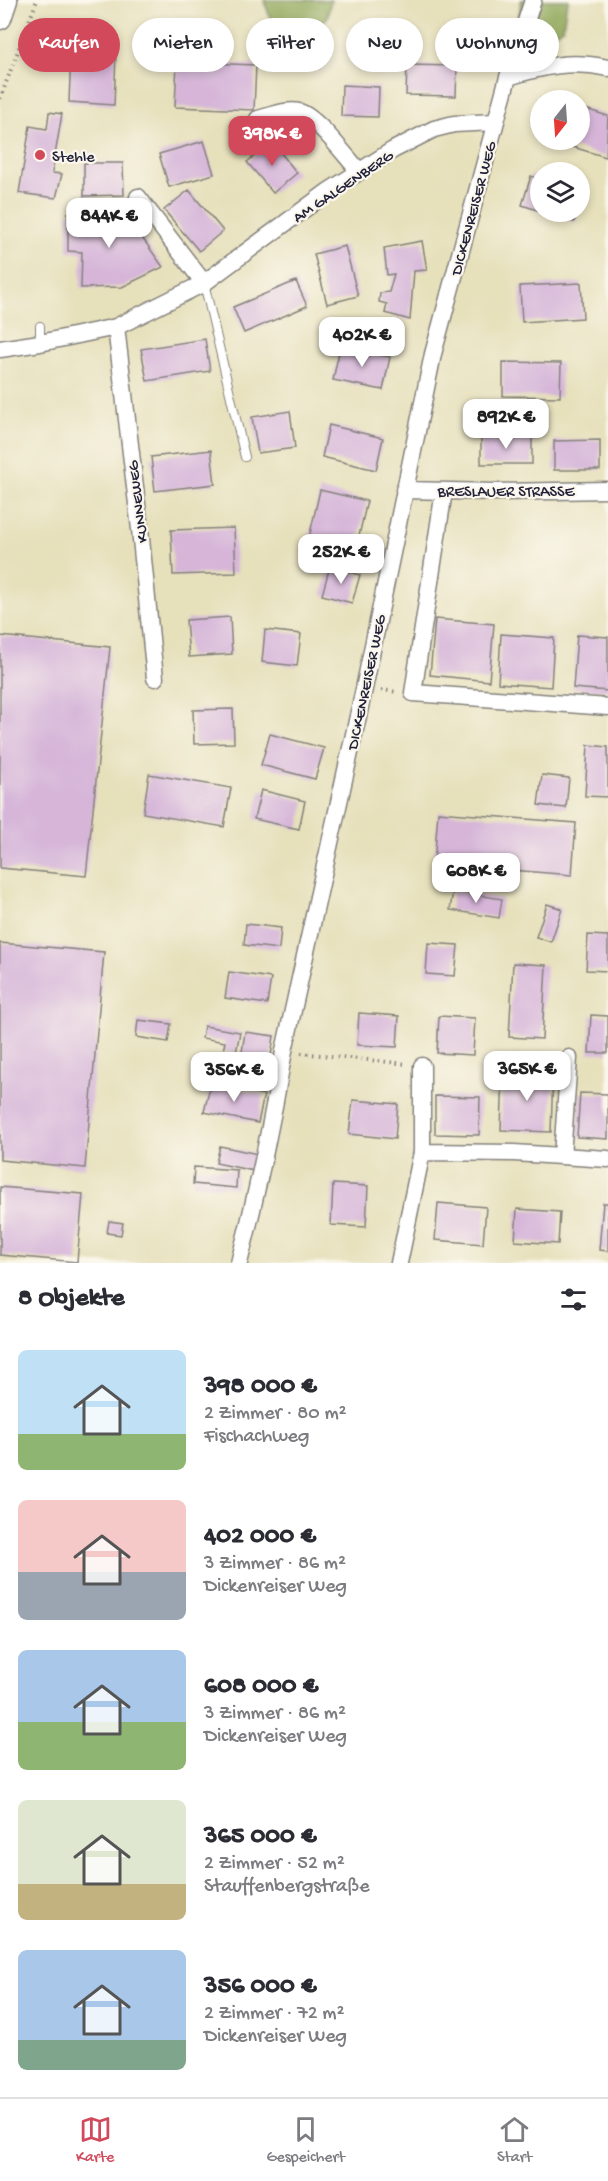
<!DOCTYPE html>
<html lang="de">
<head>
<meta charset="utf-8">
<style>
  body { margin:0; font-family:"Gochi Hand",sans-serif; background:#f7f7f7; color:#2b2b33; height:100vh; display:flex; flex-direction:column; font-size:22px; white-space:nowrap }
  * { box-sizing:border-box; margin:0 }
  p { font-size:20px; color:#7c7c81 }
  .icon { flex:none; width:33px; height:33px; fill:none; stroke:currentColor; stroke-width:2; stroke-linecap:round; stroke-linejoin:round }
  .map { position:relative; height:1263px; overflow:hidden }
  .details { display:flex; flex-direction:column; background:#fff; flex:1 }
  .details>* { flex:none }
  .hud { position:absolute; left:18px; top:18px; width:573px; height:54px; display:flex; gap:12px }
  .needle { width:39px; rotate:197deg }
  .tools { position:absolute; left:530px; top:90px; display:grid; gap:12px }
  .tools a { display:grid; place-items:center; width:60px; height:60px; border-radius:50%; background:#fff; box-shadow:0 3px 9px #0003; font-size:30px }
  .price { position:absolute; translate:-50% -51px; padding:0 14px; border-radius:12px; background:#fff; color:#222; font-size:20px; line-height:39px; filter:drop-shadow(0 2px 3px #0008) }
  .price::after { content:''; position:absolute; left:50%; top:36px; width:18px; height:14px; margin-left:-9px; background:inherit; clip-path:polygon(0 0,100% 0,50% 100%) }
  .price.current { background:#d1495b; color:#fff }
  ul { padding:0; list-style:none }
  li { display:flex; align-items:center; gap:18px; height:150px; padding:0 18px }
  li span { display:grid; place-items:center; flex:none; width:168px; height:120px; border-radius:9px; color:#555 }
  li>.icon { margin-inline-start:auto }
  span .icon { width:72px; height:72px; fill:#fffc; stroke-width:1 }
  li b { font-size:26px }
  h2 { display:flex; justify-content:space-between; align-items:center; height:72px; padding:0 18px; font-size:26px }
  .pill { padding:0 21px; border-radius:27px; background:#fff; box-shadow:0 3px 9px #0003; font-size:21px; line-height:54px }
  .pill.current { background:#d1495b; color:#fff }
  .tabs { display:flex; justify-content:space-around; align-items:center; height:84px; border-top:2px solid #e1e1e2; background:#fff; font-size:16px; color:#7c7c81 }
  .tabs a { display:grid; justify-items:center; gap:3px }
  .tabs .current { color:#d1495b }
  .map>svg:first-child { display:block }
  .forest { fill:#90a759; stroke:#59644a; stroke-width:1.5 }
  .building { fill:#d6b5d9 }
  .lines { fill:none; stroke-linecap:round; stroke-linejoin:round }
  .lane-casing { stroke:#84817b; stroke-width:10 }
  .street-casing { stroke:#84817b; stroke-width:19 }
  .secondary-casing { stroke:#84817b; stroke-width:25 }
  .path { stroke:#84817b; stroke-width:4; stroke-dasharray:1.5 4.5; stroke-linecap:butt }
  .lane { stroke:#fff; stroke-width:8 }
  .street { stroke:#fff; stroke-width:16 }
  .secondary { stroke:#fff; stroke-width:22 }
  .poi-dot { fill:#d1495b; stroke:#fbf7ec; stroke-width:2 }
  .labels { text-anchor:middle; stroke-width:4.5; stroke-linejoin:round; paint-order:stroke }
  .poi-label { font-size:16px; fill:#22223b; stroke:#fbf7ec; text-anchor:start }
  .street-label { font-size:16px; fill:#22223b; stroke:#fbf7ec }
</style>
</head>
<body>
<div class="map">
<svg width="608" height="1263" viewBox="0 0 608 1263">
  <rect width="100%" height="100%" fill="#fbf7ec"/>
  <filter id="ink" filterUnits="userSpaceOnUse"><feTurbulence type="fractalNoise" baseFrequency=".0167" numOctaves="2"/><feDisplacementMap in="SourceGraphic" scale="12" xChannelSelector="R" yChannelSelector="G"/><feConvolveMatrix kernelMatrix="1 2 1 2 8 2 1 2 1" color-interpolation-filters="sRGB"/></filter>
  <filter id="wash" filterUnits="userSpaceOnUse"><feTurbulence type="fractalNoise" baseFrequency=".008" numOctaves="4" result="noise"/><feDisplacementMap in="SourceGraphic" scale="24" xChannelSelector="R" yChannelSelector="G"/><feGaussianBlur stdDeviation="1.35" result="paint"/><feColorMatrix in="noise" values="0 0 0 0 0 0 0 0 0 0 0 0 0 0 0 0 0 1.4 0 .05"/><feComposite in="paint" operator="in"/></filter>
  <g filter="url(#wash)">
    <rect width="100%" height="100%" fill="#e6e0bb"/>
    <path class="forest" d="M264,0h67l-4,18 -16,13 -20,2 -19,-9z
      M521,0h48l-3,7 -3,21c-17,13 -22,12 -43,5l-2,-9z"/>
    <g id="blocks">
      <path class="building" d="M71,52l45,3 -2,50 -45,-3z
        M177,62l79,3 -2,45 -79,-3z
        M407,65l50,1 -1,30 -50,-1z
        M342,85l37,2 -1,30 -37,-1z
        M579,107l29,9 -2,41 -50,-15 1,-2h22z
        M49,112l13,2 -10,59 10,1 -6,24 -37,-5 11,-67 17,3z
        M204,141l10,33 -45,13 -10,-33z
        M272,142l25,31 -24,20 -26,-31z
        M84,163h39l1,32 -40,1z
        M531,176l9,3v32l-18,-6z
        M189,190l34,41 -24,20 -35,-41z
        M121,208l42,59 -41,20 -41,1 1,-36 -14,-1v-38z
        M542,212h36l-4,10z
        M422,241l5,29 -13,1 -4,49 -25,-7 2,-9 -8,-2 1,-9 9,-1 5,-18 -7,1 -3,-27z
        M345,246l13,50 -31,8 -13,-50z
        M296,281l11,25 -63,27 -11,-26z
        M581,283l2,35 -61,4 -2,-36z
        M205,339l5,32 -63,10 -6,-32z
        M340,347l50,10 -7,33 -50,-10z
        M503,362l58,1 -1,34 -57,-1z
        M290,411l5,37 -37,5 -6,-36z
        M329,425l54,13 -7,32 -54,-13z
        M481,437h51v27h-51z
        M600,440v30h-46v-29z
        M211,450l4,34 -60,7 -4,-34z
        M320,490l47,11 -11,48 -47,-11z
        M234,528l2,45 -63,2 -2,-45z
        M330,566l30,9 -8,28 -30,-8z
        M230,617l2,37 -43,3 -3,-37z
        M435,619l59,5 -5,57 -59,-6z
        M265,630l36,4 -4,32 -35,-4z
        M501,634l53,4 -3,49 -53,-4z
        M577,635l31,2v54l-35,-3z
        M0,636l110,11 -24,229 -86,-8z
        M233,709l1,34 -40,1 -1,-34z
        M270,734l54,14 -9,31 -54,-14z
        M588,745l20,2v50l-23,-1z
        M149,774l82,14 -7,39 -81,-14z
        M542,775l27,3 -3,30 -28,-3z
        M261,790l44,11 -6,28 -45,-10z
        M438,812l138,11 -4,52 -138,-11z
        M453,891l49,8 -3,19 -49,-8z
        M547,904l15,5 -11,33 -15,-5z
        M246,924l35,4 -2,21 -35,-4z
        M588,935l20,1v35l-22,-1z
        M0,943l104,9 -19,216 -85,-8z
        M428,943l30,2 -3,31 -29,-2z
        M513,963l33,2 -4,74 -33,-2z
        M229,972l42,6 -4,26 -42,-6z
        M359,1013l40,3 -2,31 -40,-2z
        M591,1015l17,1v37h-19z
        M439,1016l36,2 -2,37 -36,-2z
        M138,1020l33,4 -3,18 -32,-5z
        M204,1026l36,6 -4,21 -13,-2 2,-9 -23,-4z
        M245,1032l29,4 -5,33 -29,-4z
        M503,1071l50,2 -2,59 -50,-2z
        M211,1083l53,12 -6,28 -54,-11z
        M580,1093l28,1v45l-31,-2z
        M435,1096l45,1 -1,38 -44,-1z
        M353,1100l45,4 -3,35 -46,-5z
        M220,1146l38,8 -4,17 -38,-8z
        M194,1167l43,3 -1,18 -43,-4z
        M333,1184l35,2 -2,41 -35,-2z
        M0,1187l83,7 -6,68 -77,-7z
        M438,1203l48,4 -3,37 -48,-4z
        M603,1203h5v48l-9,-1z
        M517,1209l43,3 -2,32 -43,-3z
        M109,1221l14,2 -2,12 -14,-2z"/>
    </g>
  </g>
  <g filter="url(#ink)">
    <use href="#blocks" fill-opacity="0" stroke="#84817b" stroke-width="1.5"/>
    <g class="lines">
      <g class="lane-casing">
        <path id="lane" d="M204,283l41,174
          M40,343v-17"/>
      </g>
      <g class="street-casing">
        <path id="street" d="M508,77c36,-11 63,-17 100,-9
          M258,119c12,-3 29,-10 41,-7 16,3 48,46 60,59
          M138,197l66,86
          M116,327l24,202 15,149
          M0,349l40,-6 76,-16 88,-44 125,-92 64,-41 41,-21 20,-5 41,-2
          M404,490l91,2 113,-2
          M444,491l-31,202 195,14
          M422,1152v-86
          M562,1156l7,-98
          M239,1263c18,-70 33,-141 45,-212l80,-362 69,-335 75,-277 25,-77
          M399,1263l23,-111 92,1 94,6"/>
      </g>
      <g class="secondary-casing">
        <path id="secondary" d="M0,18l6,-18"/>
      </g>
      <path class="path" d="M0,99l37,-99
        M381,690l17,2
        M301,1053l106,11"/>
      <use href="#lane" class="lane"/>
      <use href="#street" class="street"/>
      <use href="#secondary" class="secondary"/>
    </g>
  </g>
  <circle class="poi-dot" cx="40" cy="155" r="6"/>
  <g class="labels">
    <g class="poi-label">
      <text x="52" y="161">Stehle</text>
    </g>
    <g class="street-label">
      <text transform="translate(342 185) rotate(-34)" y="6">AM GALGENBERG</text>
      <text transform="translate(472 208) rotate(-75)" y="6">DICKENREISER WEG</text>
      <text x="506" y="496">BRESLAUER STRASSE</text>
      <text transform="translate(136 502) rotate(-97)" y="6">KUNNEWEG</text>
      <text transform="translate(365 682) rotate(-78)" y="6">DICKENREISER WEG</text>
    </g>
  </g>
</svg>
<div class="tools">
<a><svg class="needle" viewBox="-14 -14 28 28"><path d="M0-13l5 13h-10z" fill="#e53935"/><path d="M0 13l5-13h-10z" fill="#7c7c81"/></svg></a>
<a><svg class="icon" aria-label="layers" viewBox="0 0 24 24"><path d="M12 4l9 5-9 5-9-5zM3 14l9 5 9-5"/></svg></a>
</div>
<b class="price current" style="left:272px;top:167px">398K €</b>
<b class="price" style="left:109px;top:249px">844K €</b>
<b class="price" style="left:362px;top:368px">402K €</b>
<b class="price" style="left:506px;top:450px">892K €</b>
<b class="price" style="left:341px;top:585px">252K €</b>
<b class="price" style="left:476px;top:904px">608K €</b>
<b class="price" style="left:527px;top:1102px">365K €</b>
<b class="price" style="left:234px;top:1103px">356K €</b>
<div class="hud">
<a class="pill current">Kaufen</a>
<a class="pill">Mieten</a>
<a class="pill">Filter</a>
<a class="pill">Neu</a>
<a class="pill">Wohnung</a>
</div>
</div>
<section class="details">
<h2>8 Objekte<svg class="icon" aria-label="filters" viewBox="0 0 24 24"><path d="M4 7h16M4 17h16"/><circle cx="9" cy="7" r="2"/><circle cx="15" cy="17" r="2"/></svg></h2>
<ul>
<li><span style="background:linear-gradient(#bfe0f5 70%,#8fb573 0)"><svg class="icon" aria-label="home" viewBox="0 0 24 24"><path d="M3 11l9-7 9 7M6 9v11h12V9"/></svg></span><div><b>398 000 €</b><p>2 Zimmer · 80 m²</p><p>Fischachweg</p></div></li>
<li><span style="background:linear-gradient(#f6c9c9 60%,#9aa5b1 0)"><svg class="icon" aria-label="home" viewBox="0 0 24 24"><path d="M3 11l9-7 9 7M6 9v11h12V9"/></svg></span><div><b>402 000 €</b><p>3 Zimmer · 86 m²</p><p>Dickenreiser Weg</p></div></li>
<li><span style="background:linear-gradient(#a9c7e8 60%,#8fb573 0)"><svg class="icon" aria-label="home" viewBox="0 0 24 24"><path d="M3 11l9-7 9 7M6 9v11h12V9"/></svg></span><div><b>608 000 €</b><p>3 Zimmer · 86 m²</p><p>Dickenreiser Weg</p></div></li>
<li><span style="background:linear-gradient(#dfe7d0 70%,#c2b280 0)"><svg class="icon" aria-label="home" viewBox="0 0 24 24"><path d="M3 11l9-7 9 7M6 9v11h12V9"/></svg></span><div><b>365 000 €</b><p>2 Zimmer · 52 m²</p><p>Stauffenbergstraße</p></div></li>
<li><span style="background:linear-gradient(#a9c7e8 75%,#7fa58c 0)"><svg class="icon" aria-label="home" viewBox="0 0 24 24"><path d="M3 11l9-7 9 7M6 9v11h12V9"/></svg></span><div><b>356 000 €</b><p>2 Zimmer · 72 m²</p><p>Dickenreiser Weg</p></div></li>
</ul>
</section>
<nav class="tabs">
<a class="current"><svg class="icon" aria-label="map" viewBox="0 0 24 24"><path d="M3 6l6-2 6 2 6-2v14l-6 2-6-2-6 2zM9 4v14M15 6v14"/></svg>Karte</a>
<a><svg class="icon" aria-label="saved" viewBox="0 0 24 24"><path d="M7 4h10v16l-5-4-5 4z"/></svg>Gespeichert</a>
<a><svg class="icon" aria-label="home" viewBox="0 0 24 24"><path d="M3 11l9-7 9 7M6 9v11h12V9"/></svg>Start</a>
</nav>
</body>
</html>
